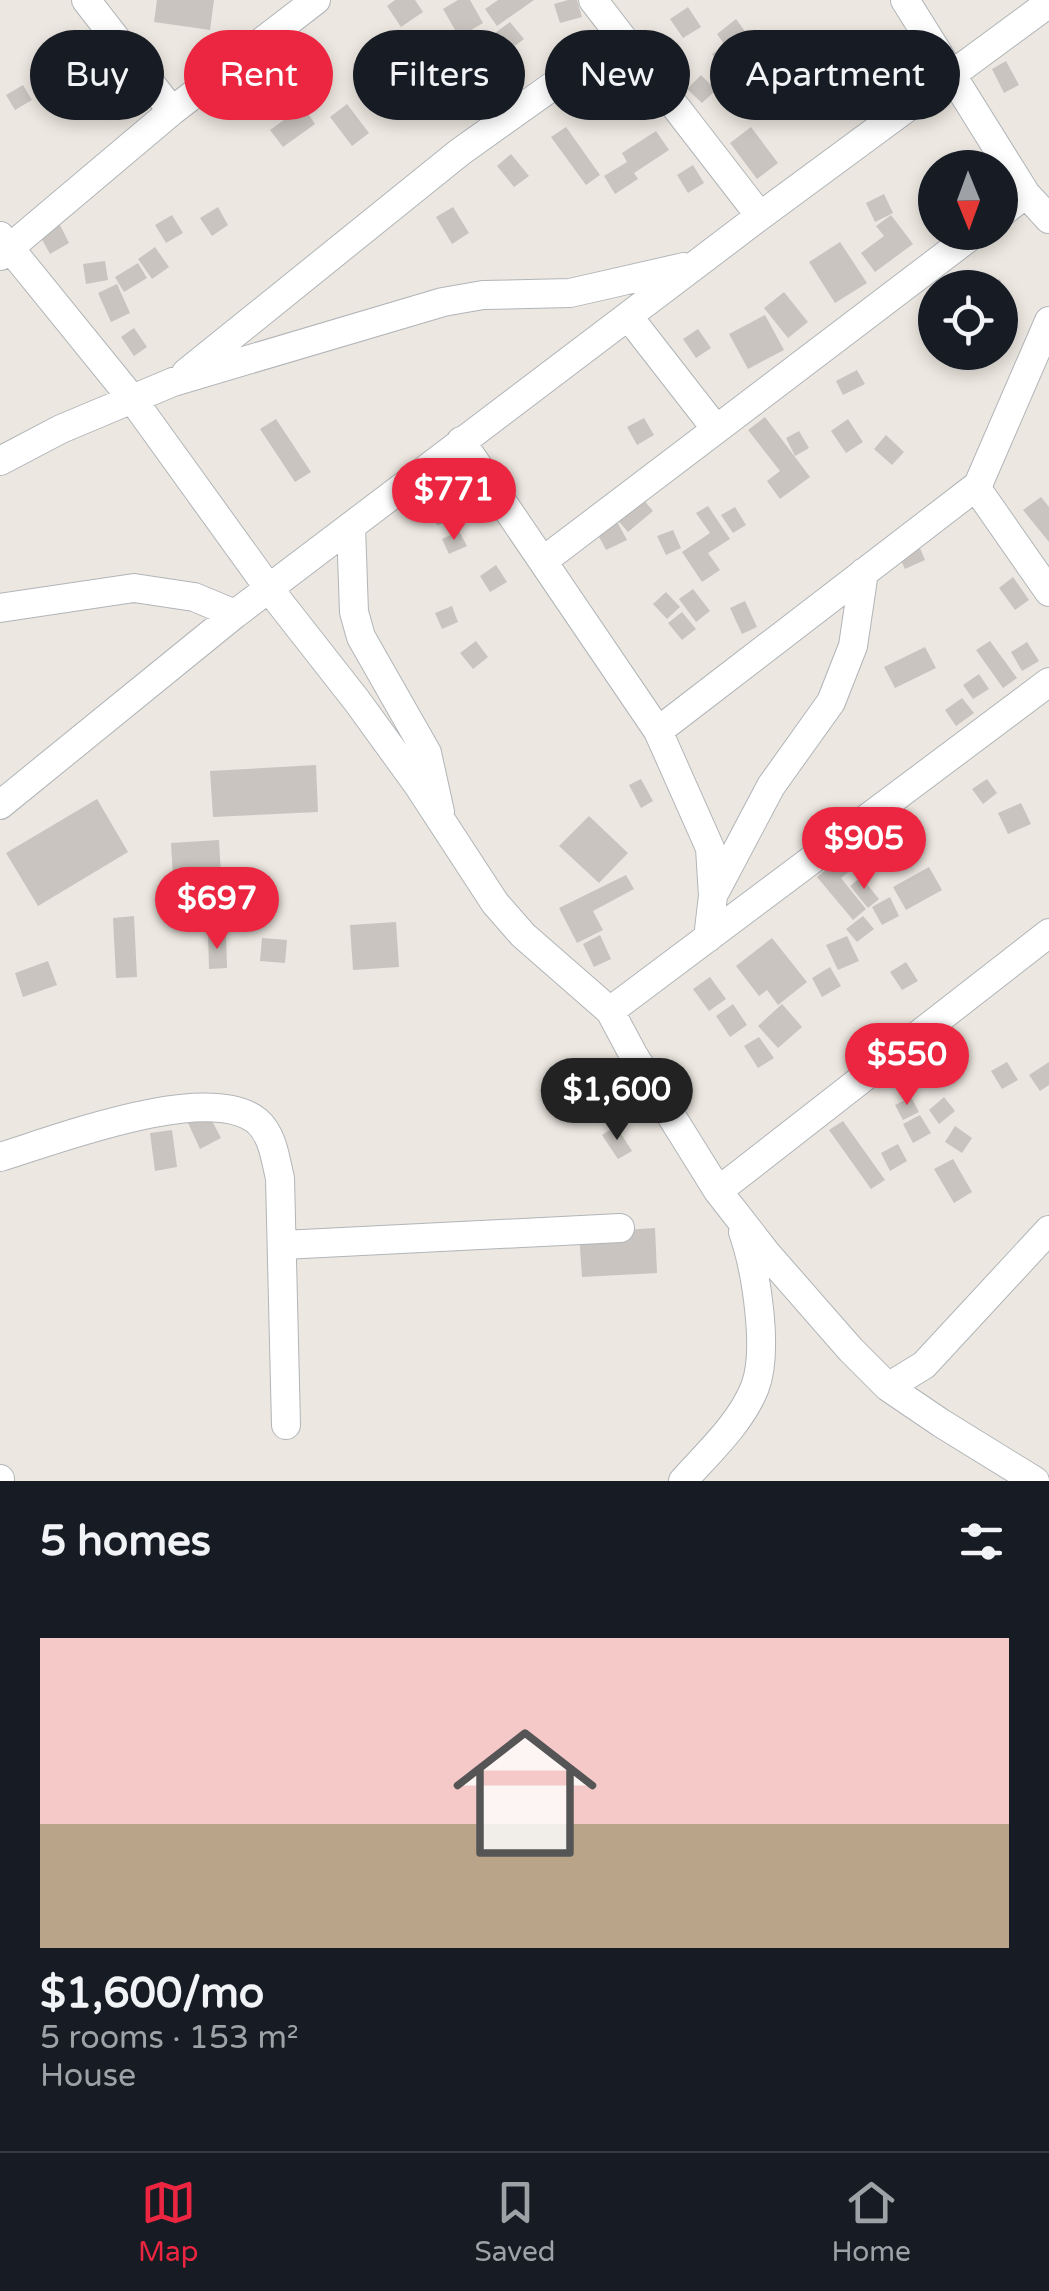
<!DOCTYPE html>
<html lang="en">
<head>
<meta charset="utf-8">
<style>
  body { margin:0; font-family:"Varela Round",sans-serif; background:#20242c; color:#f1f3f6; height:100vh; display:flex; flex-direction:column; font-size:38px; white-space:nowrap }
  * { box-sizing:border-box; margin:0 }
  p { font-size:32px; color:#9ea1a6 }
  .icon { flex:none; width:55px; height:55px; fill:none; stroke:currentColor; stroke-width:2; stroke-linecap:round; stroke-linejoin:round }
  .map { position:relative; height:1481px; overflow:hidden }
  .sheet { display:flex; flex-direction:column; background:#171b24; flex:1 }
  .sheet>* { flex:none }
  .guide { position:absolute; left:30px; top:30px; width:990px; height:90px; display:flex; gap:20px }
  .needle { width:65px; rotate:179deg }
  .fabs { position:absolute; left:918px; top:150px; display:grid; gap:20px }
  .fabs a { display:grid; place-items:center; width:100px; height:100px; border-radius:50%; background:#171b24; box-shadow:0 5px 15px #0003; font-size:50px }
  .price { position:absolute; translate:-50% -85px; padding:0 22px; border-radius:35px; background:#ec2641; color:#fff; font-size:32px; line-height:65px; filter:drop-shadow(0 2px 5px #0008) }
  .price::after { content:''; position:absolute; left:50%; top:60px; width:30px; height:22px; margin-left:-15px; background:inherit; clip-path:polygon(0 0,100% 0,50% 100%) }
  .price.active { background:#222; color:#fff }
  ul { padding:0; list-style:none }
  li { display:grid; align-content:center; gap:20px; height:530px; padding:0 40px }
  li+li { border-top:2px solid #363941 }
  li span { display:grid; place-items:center; height:310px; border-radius:0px; color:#555 }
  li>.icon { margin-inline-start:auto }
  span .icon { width:180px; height:180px; fill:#fffc; stroke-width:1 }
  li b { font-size:42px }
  h2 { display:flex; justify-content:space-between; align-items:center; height:120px; padding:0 40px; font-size:42px }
  .pill { padding:0 35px; border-radius:45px; background:#171b24; box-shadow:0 5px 15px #0003; font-size:35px; line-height:90px }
  .pill.active { background:#ec2641; color:#fff }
  .dock { display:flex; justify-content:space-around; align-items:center; height:140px; border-top:2px solid #363941; background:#171b24; font-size:28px; color:#9ea1a6 }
  .dock a { display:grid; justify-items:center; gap:5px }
  .dock .active { color:#ec2641 }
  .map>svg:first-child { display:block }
  .building { fill:#c9c4bf }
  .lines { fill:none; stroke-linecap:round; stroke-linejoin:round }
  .minor-casing { stroke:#b1b5b8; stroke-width:30 }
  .minor { stroke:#fff; stroke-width:28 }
</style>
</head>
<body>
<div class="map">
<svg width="1049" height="1481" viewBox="0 0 1049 1481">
  <rect width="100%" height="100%" fill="#ece7e0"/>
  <path class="building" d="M157,0h57l-4,30 -56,-8z
    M395,0h20l8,12 -22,15 -14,-21z
    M458,0h12l13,23 -24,14 -16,-28z
    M498,0h36l-37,26 -12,-17z
    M568,0h9l5,17 -22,6 -6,-19z
    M688,7l13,20 -18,11 -13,-19z
    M736,19l25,34 -33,24 -16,-23 13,-9 -8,-11z
    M510,22l14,17 -30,23 -14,-18z
    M437,43l8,18 -19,7 -7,-18z
    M108,48l7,15 -16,8 -7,-15z
    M872,48l10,17 -31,18 -10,-17z
    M376,56l7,20 -22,9 -8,-21z
    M762,58l11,17 -22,12 -10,-17z
    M1006,61l13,24 -15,8 -12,-24z
    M701,75l15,15 -14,13 -15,-14z
    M784,76l15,23 -14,9 -15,-22z
    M23,85l9,15 -17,10 -9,-15z
    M821,90l7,25 -20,5 -6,-25z
    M347,104l22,29 -17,13 -22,-29z
    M303,106l12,18 -32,23 -13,-17z
    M566,127l34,48 -14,10 -35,-48z
    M751,127l27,36 -21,16 -27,-36z
    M656,131l13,19 -35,23 4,6 -23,15 -11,-18 23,-14 -5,-9z
    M511,154l18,22 -15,11 -17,-21z
    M693,165l11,18 -16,10 -11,-18z
    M884,194l9,19 -18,9 -9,-19z
    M218,207l10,18 -16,11 -12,-18z
    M453,207l16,26 -17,11 -16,-27z
    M172,215l11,18 -17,10 -11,-18z
    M891,215l22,29 -38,28 -14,-19 23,-17 -8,-10z
    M60,225l9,18 -19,11 -10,-18z
    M840,242l27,41 -32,20 -26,-41z
    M155,247l14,20 -17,12 -14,-20z
    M105,261l3,19 -22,4 -3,-20z
    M138,263l9,15 -23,14 -9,-15z
    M1000,279l15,40 -15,6v-37l-19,-1z
    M117,284l13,29 -19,9 -13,-29z
    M784,292l24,30 -20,16 -24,-30z
    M765,315l19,35 -36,19 -19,-35z
    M134,328l13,19 -13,9 -13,-19z
    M698,329l13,19 -15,10 -13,-19z
    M857,370l8,14 -22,11 -7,-14z
    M765,417l45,60 -30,22 -13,-18 13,-10 -32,-41z
    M644,418l10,17 -17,10 -10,-18z
    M276,419l35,53 -16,10 -35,-53z
    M848,419l15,23 -17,11 -15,-22z
    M799,431l10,17 -14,8 -9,-18z
    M886,435l18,17 -12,13 -18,-16z
    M638,493l15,18 -25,21 -15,-17z
    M1041,497l8,10v35l-26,-32z
    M449,505l5,15 -17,5 -5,-15z
    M708,506l22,33 -22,14 12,17 -18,12 -20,-30 28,-19 -14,-20z
    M735,507l11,18 -13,8 -12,-18z
    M615,518l12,22 -21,10 -11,-21z
    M673,530l8,18 -15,7 -9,-19z
    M459,531l8,15 -18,8 -7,-15z
    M917,541l8,19 -20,9 -9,-19z
    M496,565l11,17 -17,10 -10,-16z
    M1013,577l16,23 -14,10 -16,-22z
    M693,589l17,22 -14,11 -17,-23z
    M666,592l14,15 -13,12 -14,-15z
    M745,601l12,26 -15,7 -12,-26z
    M452,606l6,16 -16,7 -7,-16z
    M682,612l14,17 -14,11 -14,-17z
    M476,641l12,16 -15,12 -13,-16z
    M990,641l27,37 -14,10 -27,-38z
    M1027,642l12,19 -17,10 -11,-19z
    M925,647l11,21 -41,20 -11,-21z
    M979,674l10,15 -16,10 -10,-14z
    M962,698l12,15 -18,13 -11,-16z
    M316,765l2,47 -105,5 -3,-46z
    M641,779l12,22 -12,7 -12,-23z
    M987,779l10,14 -14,11 -11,-15z
    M97,799l31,53 -90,54 -32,-53z
    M1021,803l10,21 -23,10 -10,-21z
    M589,816l39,37 -29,30 -40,-37z
    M900,828l17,21 -21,15 -16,-20z
    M219,840l5,87 -48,3 -5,-87z
    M841,858l10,12 -10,8 25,31 -13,11 -36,-43z
    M929,867l13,23 -36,20 -13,-23z
    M626,875l8,14 -41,22 10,19 -26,13 -18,-35z
    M861,877l18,22 -11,9 -18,-22z
    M890,897l9,19 -17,9 -10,-18z
    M134,916l3,61 -21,1 -3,-60z
    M863,916l11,13 -17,13 -11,-13z
    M396,922l3,45 -46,3 -3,-45z
    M208,935h18l1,33 -18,1z
    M600,935l11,24 -17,8 -11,-23z
    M847,936l12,25 -21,9 -12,-25z
    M262,938l25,2 -2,23 -25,-2z
    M772,938l35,44 -29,23 -11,-15 -8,6 -23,-30z
    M48,961l9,24 -34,12 -8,-24z
    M906,962l12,19 -16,9 -12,-18z
    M830,967l11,19 -19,11 -10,-19z
    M710,977l16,22 -17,12 -16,-22z
    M733,1004l14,21 -17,12 -14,-21z
    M782,1004l20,23 -24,21 -20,-22z
    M759,1037l15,21 -16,10 -14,-22z
    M1007,1062l11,18 -16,9 -11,-18z
    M1049,1062v23l-9,6 -11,-16z
    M911,1097l8,15 -16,8 -8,-15z
    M944,1097l11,14 -16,13 -10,-14z
    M208,1113l13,25 -21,11 -12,-26z
    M920,1115l11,18 -18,10 -10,-19z
    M843,1121l42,59 -14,9 -42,-59z
    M616,1126l16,25 -14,8 -16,-24z
    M955,1126l17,12 -10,15 -17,-11z
    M172,1130l5,37 -22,4 -5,-38z
    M898,1144l9,17 -17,10 -9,-18z
    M953,1159l19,33 -18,11 -20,-34z
    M655,1228l2,45 -75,4 -3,-44z"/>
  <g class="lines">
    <g class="minor-casing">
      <path id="minor" d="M86,0l86,111
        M593,0l167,216
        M905,0l121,194 23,25
        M1000,214l26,-20
        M0,236l133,164 137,190 87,111 61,84 77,118 28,32 87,76 24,45 84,135 49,63 84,96 37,37 53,36 94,58
        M0,256l172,-145 144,-111
        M628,316l88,113
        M1049,321l-71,164 2,8 69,99
        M186,373l274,-221 160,-114
        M461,441l197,290 52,117 3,48 -5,42
        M0,461l61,-32 112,-47 270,-80 40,-7 87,-2 114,-26
        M351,527l3,85 7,25 66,116 13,59
        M543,561l433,-329
        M0,608l134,-20 60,9 41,17
        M658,731l320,-246
        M0,805l235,-191 525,-398 289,-213
        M716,890l55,-104 60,-84 22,-56 11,-74
        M610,1011l439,-329
        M0,1157c56,-17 208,-76 257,-36 16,14 18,37 23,57l6,247
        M718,1191l331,-258
        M283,1245l337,-17
        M888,1387l36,-22 125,-135
        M0,1479v2
        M683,1481c25,-28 58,-58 72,-94 14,-37 1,-118 -12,-155"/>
    </g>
    <use href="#minor" class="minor"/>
  </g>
</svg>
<div class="fabs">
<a><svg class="needle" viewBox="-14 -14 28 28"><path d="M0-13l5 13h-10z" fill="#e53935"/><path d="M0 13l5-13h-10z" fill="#9ea1a6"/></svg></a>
<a><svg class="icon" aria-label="locate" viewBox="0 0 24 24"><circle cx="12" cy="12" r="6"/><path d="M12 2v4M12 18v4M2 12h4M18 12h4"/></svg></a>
</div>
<b class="price" style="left:454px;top:543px">$771</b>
<b class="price" style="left:864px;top:892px">$905</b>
<b class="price" style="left:217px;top:952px">$697</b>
<b class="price" style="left:907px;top:1108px">$550</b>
<b class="price active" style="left:617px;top:1143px">$1,600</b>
<div class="guide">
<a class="pill">Buy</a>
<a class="pill active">Rent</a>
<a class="pill">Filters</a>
<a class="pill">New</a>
<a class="pill">Apartment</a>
</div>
</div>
<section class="sheet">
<h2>5 homes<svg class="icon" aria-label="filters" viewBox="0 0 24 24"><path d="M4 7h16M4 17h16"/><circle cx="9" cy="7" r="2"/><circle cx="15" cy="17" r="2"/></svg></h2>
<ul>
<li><span style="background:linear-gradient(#f6c9c9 60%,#b9a48a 0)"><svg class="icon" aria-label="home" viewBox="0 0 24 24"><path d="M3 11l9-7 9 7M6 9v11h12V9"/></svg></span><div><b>$1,600/mo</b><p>5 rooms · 153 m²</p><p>House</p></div></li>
</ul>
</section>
<nav class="dock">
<a class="active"><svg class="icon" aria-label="map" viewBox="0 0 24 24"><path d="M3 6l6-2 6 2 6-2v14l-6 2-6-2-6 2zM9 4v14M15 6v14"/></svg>Map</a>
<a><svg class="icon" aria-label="saved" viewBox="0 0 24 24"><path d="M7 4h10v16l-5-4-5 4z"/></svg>Saved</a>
<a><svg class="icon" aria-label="home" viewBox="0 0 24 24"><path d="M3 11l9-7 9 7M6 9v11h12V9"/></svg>Home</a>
</nav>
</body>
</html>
